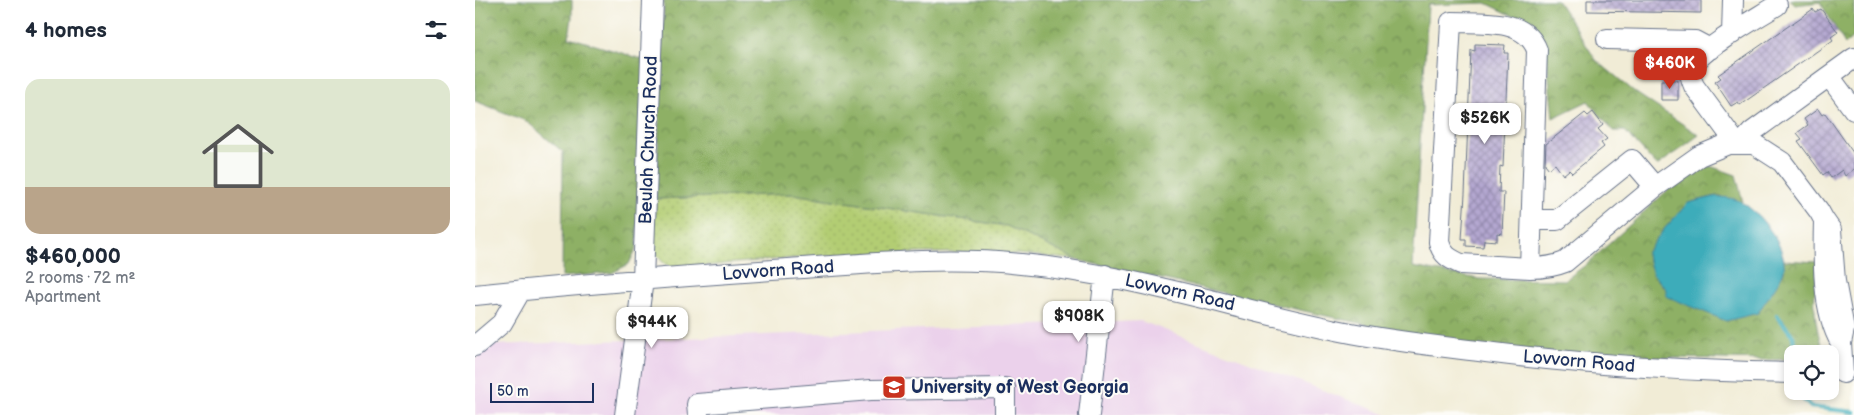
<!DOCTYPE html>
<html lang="en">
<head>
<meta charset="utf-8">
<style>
  body { margin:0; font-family:"Balsamiq Sans",sans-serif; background:#f6f6f7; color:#1f2937; height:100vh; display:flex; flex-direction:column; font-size:19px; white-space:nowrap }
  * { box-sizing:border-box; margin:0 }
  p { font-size:16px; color:#747a83 }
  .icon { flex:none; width:28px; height:28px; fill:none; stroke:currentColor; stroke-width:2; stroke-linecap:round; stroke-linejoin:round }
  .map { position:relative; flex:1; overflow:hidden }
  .details { display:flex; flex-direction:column; background:#fff; width:475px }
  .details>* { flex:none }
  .tools { position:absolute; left:1309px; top:345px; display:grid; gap:10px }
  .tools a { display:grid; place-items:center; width:55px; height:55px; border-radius:10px; background:#fff; box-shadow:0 2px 8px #0003; font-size:25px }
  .scale { position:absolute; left:15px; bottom:12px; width:104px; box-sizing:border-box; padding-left:5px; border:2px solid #1b2f5e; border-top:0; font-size:14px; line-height:18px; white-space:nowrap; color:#1b2f5e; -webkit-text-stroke:4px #fdfcf7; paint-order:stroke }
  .price { position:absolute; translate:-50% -42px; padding:0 11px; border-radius:10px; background:#fff; color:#222; font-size:16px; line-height:32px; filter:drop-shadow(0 1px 2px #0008) }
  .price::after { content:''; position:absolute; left:50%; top:30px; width:15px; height:11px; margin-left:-8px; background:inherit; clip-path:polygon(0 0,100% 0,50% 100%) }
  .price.active { background:#c8321e; color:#fff }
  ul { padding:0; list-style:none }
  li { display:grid; align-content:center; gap:10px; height:265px; padding:0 25px }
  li+li { border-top:1px solid #e0e1e3 }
  li span { display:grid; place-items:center; height:155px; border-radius:15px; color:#555 }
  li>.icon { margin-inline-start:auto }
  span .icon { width:90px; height:90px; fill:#fffc; stroke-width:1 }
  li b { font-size:21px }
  h2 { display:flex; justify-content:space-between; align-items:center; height:60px; padding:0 25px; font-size:21px }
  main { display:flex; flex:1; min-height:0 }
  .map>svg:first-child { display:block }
  .built { fill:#ebd1eb }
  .grass { fill:url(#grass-dots); stroke:#677e68 }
  .forest { fill:url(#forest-crowns); stroke:#547062 }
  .water { fill:#3cacba; stroke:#2c6e8c }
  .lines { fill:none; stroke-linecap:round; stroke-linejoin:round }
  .stream { stroke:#3cacba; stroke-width:4.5 }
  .building { fill:url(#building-cross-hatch) }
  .minor-casing { stroke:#667188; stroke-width:22 }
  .minor { stroke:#fff; stroke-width:20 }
  .labels { text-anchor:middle; stroke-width:4; stroke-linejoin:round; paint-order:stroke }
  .street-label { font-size:18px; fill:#1b2f5e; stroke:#fdfcf7 }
  .poi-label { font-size:18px; font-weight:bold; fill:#1b2f5e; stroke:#fdfcf7; text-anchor:start }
</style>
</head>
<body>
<main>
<section class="details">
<h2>4 homes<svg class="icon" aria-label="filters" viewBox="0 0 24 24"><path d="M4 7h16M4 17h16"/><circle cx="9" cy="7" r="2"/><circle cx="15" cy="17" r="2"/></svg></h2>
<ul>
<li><span style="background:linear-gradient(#dfe7d0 70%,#b9a48a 0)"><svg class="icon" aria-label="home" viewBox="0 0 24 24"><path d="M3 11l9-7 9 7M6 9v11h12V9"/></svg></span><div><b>$460,000</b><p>2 rooms · 72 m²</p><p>Apartment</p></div></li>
</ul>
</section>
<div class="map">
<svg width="1379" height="415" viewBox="0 0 1379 415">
  <defs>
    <pattern id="grass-dots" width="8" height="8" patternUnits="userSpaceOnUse" patternTransform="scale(1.25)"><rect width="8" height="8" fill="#b3cd73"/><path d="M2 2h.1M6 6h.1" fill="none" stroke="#99b066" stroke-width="1.8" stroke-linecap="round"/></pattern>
    <pattern id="forest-crowns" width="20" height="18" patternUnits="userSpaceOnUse" patternTransform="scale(1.25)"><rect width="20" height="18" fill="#8eb065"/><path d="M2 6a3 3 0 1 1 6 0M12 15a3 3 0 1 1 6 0" fill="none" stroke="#739056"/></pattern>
    <pattern id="building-cross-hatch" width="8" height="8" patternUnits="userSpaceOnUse" patternTransform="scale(1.25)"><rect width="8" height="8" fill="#b4a7d0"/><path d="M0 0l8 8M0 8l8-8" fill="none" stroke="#9288ac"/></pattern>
  </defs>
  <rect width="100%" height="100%" fill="#fdfcf7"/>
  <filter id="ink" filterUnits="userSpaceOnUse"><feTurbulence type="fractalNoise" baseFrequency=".02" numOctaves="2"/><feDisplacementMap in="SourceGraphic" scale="10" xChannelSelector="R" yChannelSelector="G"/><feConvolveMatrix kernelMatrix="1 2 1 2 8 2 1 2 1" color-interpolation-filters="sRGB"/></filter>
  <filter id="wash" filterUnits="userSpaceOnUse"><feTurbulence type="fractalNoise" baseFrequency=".0096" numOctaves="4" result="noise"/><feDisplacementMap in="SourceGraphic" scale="20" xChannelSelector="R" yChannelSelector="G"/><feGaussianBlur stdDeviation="1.12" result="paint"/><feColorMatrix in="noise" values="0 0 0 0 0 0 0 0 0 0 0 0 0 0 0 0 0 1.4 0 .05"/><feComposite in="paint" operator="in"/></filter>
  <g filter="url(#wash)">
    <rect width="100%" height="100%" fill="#f1ecd6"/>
    <path class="built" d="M666,321l247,94h-913v-56l18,-14z"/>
    <path class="grass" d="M318,194l214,32 70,34c-20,-2 -40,-5 -61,-6 -113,-4 -227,2 -339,15 -34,-9 -22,-42 -21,-70z"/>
    <path class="forest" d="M0,0h97v17l-3,20 76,23 -8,187 -8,17 -17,9 -50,4 1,-125 -37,-31 -51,-20z
      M189,0h893l39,60 40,33 63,42 -42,31 -32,-35h-12l-25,-30 -35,17 -7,-68 -14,-25 -46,-22 -58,2 -15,262 66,12 86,1 22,-16 95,-87 28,-11 26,9 7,27 -26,-6 -29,7 -23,25 -19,25 7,21 13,16 118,-18 -1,-12 35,2c-4,33 -6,49 3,82l-6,10h-22l-1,5 -24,1 -180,-4 -122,-11 -135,-28 -254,-57 -70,-34 -214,-32 -137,5z
      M1315,0h64v36l-9,8 -25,-42 -25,3z"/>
    <path class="water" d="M1242,196c8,2 20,2 26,7 19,12 44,44 41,67 -1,8 -21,34 -26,43l-32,8 -60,-25v-7l-13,-15 -7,-21 19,-25 23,-25z"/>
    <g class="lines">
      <path class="stream" d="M1302,315l16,21 2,18
        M1325,391v5l11,11 43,5"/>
    </g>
    <g id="blocks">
      <path class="building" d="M1112,0h114v13l-114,-2z
        M1338,9l2,3 6,-3 17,23 -7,5 2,3 -93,65 -2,-3 -7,4 -16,-24 6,-4 -3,-3z
        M1000,44l30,1 -1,8h4l-5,114 -3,-1 -1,26h5l-2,42 -5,-1v8l-13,-1 -1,7 -17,-1v-7h-4l3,-45 6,-144 4,1z
        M1186,80h17v20h-17z
        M1343,109l4,6 3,-2 29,41v15l-9,7 -3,-6 -11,8 -4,-6 -4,3 -25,-34 4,-2 -5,-6 11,-8 -4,-6z
        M1118,112l10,13 -5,4 9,10 -6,4 3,4 -32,26 -3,-3 -6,5 -8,-11 -6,5 -4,-5 1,-20 39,-31 3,3z"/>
    </g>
  </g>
  <g filter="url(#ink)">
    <use href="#blocks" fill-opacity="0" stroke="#667188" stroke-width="1"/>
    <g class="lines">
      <g class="minor-casing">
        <path id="minor" d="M1257,34l1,-34
          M1132,39l88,2 15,8
          M1354,76l25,-18
          M1261,143l-42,-57c-3,-7 -6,-14 0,-22 12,-18 63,-46 83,-59
          M1267,143l10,-11 77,-56 25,34
          M1058,220h24l75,-60 23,27
          M1055,268l7,-218c-12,-33 -58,-27 -86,-28l-12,220c3,13 11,17 22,22l69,4c13,0 23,-1 35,-6l90,-75 44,-31 29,-12h26l28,18 37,49 5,9
          M0,295c104,-11 208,-19 313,-26 77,-5 156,-13 233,-5 109,10 213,45 320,67 48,10 97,15 145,21 102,13 204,19 307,21
          M1366,343c-19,-32 -18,-86 -17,-123l7,10 4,51 9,48 -3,14 2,30
          M0,346l27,-23 19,-33
          M150,415l18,-135 10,-280
          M223,415l-1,-11 174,-14 134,-2v27
          M614,415l16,-140"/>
      </g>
      <use href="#minor" class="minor"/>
    </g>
  </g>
  <defs>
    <g id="university-square" transform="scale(1.25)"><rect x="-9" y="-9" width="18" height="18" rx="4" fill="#c8321e" stroke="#fdfcf7"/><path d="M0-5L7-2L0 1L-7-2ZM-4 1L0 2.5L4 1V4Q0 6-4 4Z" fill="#fff"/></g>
  </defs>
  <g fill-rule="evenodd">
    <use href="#university-square" x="419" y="387"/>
  </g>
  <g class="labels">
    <g class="street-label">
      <text transform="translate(173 140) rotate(-88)" y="6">Beulah Church Road</text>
      <text transform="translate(303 270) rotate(-4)" y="6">Lovvorn Road</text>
      <text transform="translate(705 292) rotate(13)" y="6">Lovvorn Road</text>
      <text transform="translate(1104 361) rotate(5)" y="6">Lovvorn Road</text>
    </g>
    <g class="poi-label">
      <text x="436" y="393">University of West Georgia</text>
    </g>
  </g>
</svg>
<div class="tools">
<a><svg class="icon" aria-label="locate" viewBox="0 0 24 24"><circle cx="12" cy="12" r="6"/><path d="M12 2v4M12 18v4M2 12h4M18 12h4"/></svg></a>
</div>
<div class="scale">50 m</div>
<b class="price active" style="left:1195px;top:90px">$460K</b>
<b class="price" style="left:1010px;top:145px">$526K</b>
<b class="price" style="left:604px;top:343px">$908K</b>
<b class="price" style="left:177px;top:349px">$944K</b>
</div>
</main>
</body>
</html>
